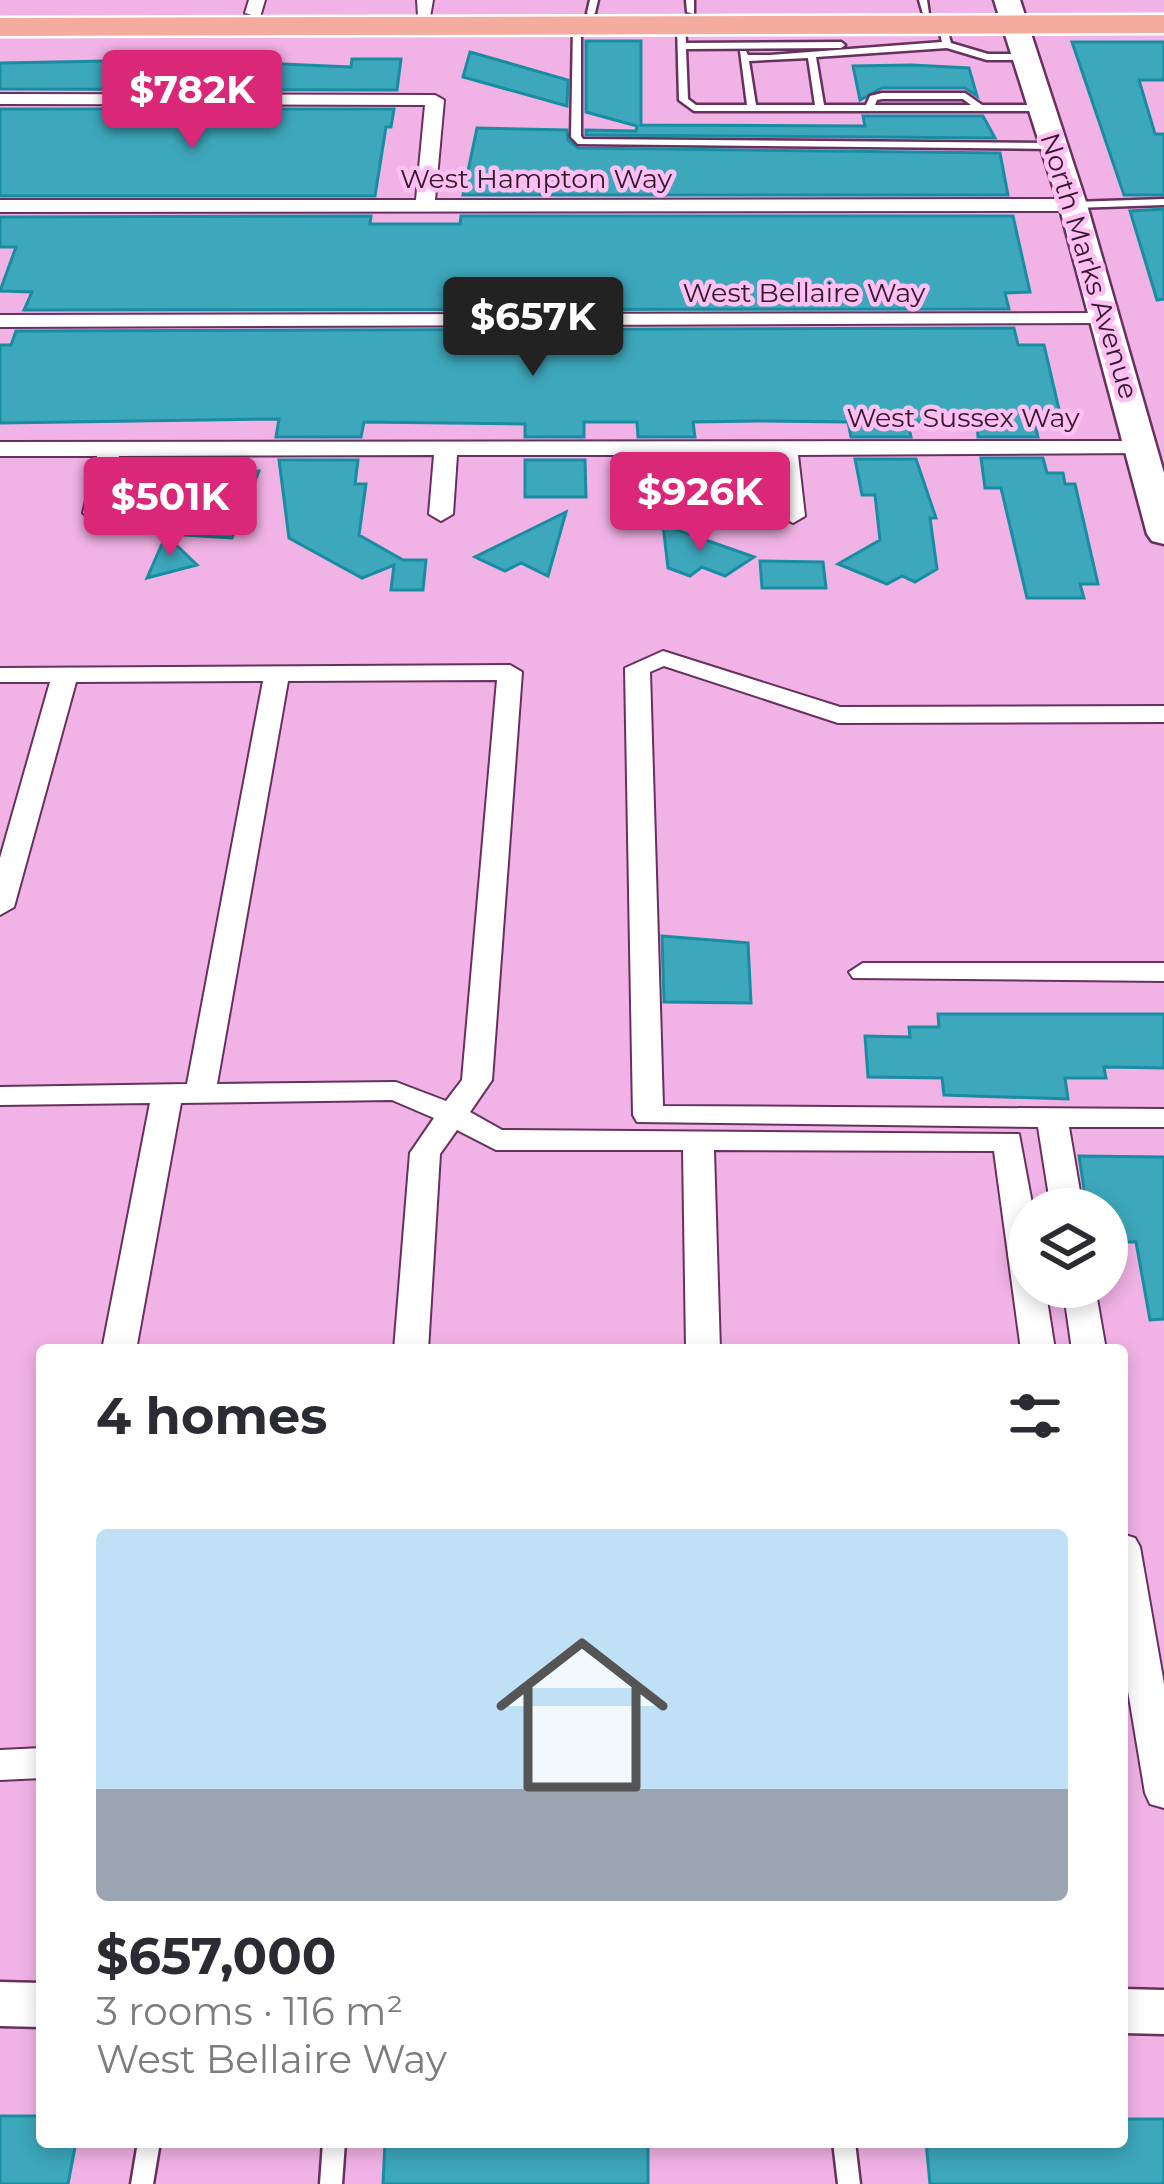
<!DOCTYPE html>
<html lang="en">
<head>
<meta charset="utf-8">
<style>
  body { margin:0; font-family:Montserrat,sans-serif; background:#f7f7f7; color:#2b2b33; height:100vh; display:flex; flex-direction:column; font-size:45px; white-space:nowrap }
  * { box-sizing:border-box; margin:0 }
  p { font-size:39px; color:#7c7c81 }
  .icon { flex:none; width:66px; height:66px; fill:none; stroke:currentColor; stroke-width:2; stroke-linecap:round; stroke-linejoin:round }
  .map { position:relative; flex:1; overflow:hidden }
  .details { position:absolute; left:36px; top:1344px; width:1092px; height:804px; display:flex; flex-direction:column; background:#fff; border-radius:12px; box-shadow:0 6px 18px #0003 }
  .details>* { flex:none }
  .tools { position:absolute; left:1008px; top:1188px; display:grid; gap:24px }
  .tools a { display:grid; place-items:center; width:120px; height:120px; border-radius:50%; background:#fff; box-shadow:0 6px 18px #0003; font-size:60px }
  .price { position:absolute; translate:-50% -102px; padding:0 27px; border-radius:12px; background:#db2777; color:#fff; font-size:39px; line-height:78px; filter:drop-shadow(0 3px 6px #0008) }
  .price::after { content:''; position:absolute; left:50%; top:72px; width:36px; height:27px; margin-left:-18px; background:inherit; clip-path:polygon(0 0,100% 0,50% 100%) }
  .price.on { background:#222; color:#fff }
  ul { padding:0; list-style:none }
  li { display:grid; align-content:center; gap:24px; height:636px; padding:0 60px }
  li span { display:grid; place-items:center; height:372px; border-radius:12px; color:#555 }
  li>.icon { margin-inline-start:auto }
  span .icon { width:216px; height:216px; fill:#fffc; stroke-width:1 }
  li b { font-size:51px }
  h2 { display:flex; justify-content:space-between; align-items:center; height:144px; padding:0 60px; font-size:51px }
  .map>svg:first-child { display:block }
  .building { fill:#3da7bb; stroke:#188da1; stroke-width:3 }
  .lines { fill:none; stroke-linecap:round; stroke-linejoin:round }
  .service-casing { stroke:#66315e; stroke-width:5 }
  .minor-casing { stroke:#66315e; stroke-width:4 }
  .tertiary-casing { stroke:#66315e; stroke-width:5 }
  .secondary-casing { stroke:#66315e; stroke-width:5 }
  .primary-casing { stroke:#fff; stroke-width:5 }
  .service { fill:#fff; fill-rule:evenodd }
  .minor { fill:#fff; fill-rule:evenodd }
  .tertiary { fill:#fff; fill-rule:evenodd }
  .secondary { fill:#fff; fill-rule:evenodd }
  .primary { fill:#f3ac9d; fill-rule:evenodd }
  .labels { text-anchor:middle; stroke-width:9; stroke-linejoin:round; paint-order:stroke }
  .far-street-label { font-size:27px; fill:#321a2e; stroke:#ffbff3 }
</style>
</head>
<body>
<div class="map">
<svg width="1164" height="2184" viewBox="0 0 1164 2184">
  <rect width="100%" height="100%" fill="#f1b2e5"/>
  <path class="building" d="M586,41h55v84l224,1 -2,-10h120l12,22 -409,-3v-5l50,1 1,-5 -51,-14z
    M1072,42h92v38h-25l16,54h9v61h-40z
    M470,52l98,28 -1,26 -104,-29z
    M352,59h49l-4,31 -397,-1v-26l160,-3 -1,7h80l1,-5 111,5z
    M912,65l57,3 8,28 -12,-8h-83l-22,12 -7,-34z
    M0,109h394l-3,18h-5l-11,69h-375z
    M477,128l90,2 1,10 10,8 422,5 8,42h-545z
    M1164,209v90l-7,1 -27,-89z
    M371,216l-1,8h90l1,-8h552l17,76 -25,1 4,16 -985,1 8,-18 -32,-1 16,-44h-16v-30z
    M1014,328l4,17h26l17,73 -28,-1 5,20h-60l-1,-14 -31,-1h-38l3,15h-60l-3,-15 -90,-1 -65,1 2,15h-57l-1,-15h-53v15h-59v-13l-161,-2 -3,15h-85l3,-18 -279,4v-78h11l5,-14z
    M981,458h62l4,15h16l2,11h10l23,100h-18l4,14h-57l-26,-110h-16z
    M855,459h61l20,59h-6l7,51 -22,13 -13,-6 -15,8 -49,-20 42,-24 -5,-45h-13z
    M279,460h79l-3,24h11l-7,51 44,25h23l-3,30h-32l3,-25 -32,13 -73,-40z
    M525,460h60l1,37h-61z
    M640,460h57l4,37h-59z
    M186,470l73,1 -27,67 -65,-4 16,-38h-3z
    M566,512l-18,64 -27,-13 -16,8 -30,-14z
    M663,525l91,32 -29,19 -23,-9 -12,9 -22,-8z
    M166,535l31,30 -50,13z
    M760,561l63,1 3,26h-64z
    M662,936l86,7 3,60 -87,-1z
    M938,1014h226v54l-60,-1 2,11h-41l3,21 -124,-4 -2,-17 -74,-1 -3,-41 45,1 -1,-10h30z
    M1079,1156l85,1v162l-14,1 -14,-78h-29v-33h-20z
    M0,2116h42v26h34l-8,42h-68z
    M1122,2119h42v65h-234l-4,-42h196z
    M385,2142h263v42h-265z"/>
  <g class="lines">
    <g class="service-casing">
      <path id="service" d="M590,0h8l-3,13 -4,3 -4,-3z
        M686,0h8v14l-7,-2z
        M919,0h8l2,14h-6z
        M681,22l4,3 1,18 155,-1 4,3 -4,3 -155,1 2,50 8,6h51l-7,-54h6l2,4h22l172,-13 -4,-17 4,-3 4,3 5,18 37,11h37l4,3 -4,3h-38l-40,-12 -131,9 8,48h42l4,-9 12,-3h83l17,12h59l5,3 -5,3h-347l-15,-11 -2,-75zM808,58l7,47h-59l-7,-44zM882,99h81l8,6h-96l2,-5z
        M577,23l4,3v110l2,3 471,4 5,3 -5,3 -476,-5 -7,-7 2,-111z
        M1164,199v6l-91,3 -5,-3 5,-3z
        M138,2142h22l-7,42h-22z
        M323,2142h22l-3,42h-22z
        M833,2142h22l5,42h-22z"/>
    </g>
    <g class="minor-casing">
      <path id="minor" d="M249,0h16l-5,17 -15,-4z
        M417,0h16l-3,17h-12z
        M0,94l435,1 9,5 -9,100 638,-1 10,6 -10,6 -1073,1v-12h416l9,-95 -425,-1z
        M1105,313l10,6 -3,4 -1112,4v-12z
        M1140,441l11,7 -3,5 -350,2 7,61 -12,7 -12,-7 -5,-61h-319l-4,59 -12,7 -12,-7 5,-59 -315,1 -12,57 -12,7 -12,-7 14,-57h-97v-14z
        M663,651l177,56 324,-1v16l-326,1 -174,-57 -14,6 13,434 501,3v18h-95l14,82h-32l-13,-82 -401,-5 -4,-7 -8,-447z
        M510,665l12,7 -30,408 -22,32 32,18 517,4 14,75h-4v78h16l10,63h-34l-27,-199 -280,-1 6,200h-34l-3,-200h-187l-39,-20 -17,24 -12,196h-34l16,-197 24,-35 -42,-18 -211,3 -45,247h-34l48,-247 -150,2v-18l187,-3 76,-403 -187,1 -62,225 -14,8v-57l50,-176h-50v-14zM497,680l-35,400 -16,21 -50,-19 -179,2 71,-403z
        M863,963h301v18l-311,-3 -4,-6z
        M1063,1287h32l11,63h-34z
        M1122,1534l13,4 5,9 24,137v124l-14,-4 -5,-11 -23,-138z
        M42,1748v30l-42,2v-30z"/>
    </g>
    <g class="tertiary-casing">
      <path id="tertiary" d="M0,1982l42,1v44l-42,-1z
        M1122,1989l42,1v44l-42,-1z"/>
    </g>
    <g class="secondary-casing">
      <path id="secondary" d="M994,0h26l67,205 77,268v71l-12,-3 -5,-7 -88,-329z"/>
    </g>
    <g class="primary-casing">
      <path id="primary" d="M1164,15v18l-1164,3v-18z"/>
    </g>
    <use href="#service" class="service"/>
    <use href="#minor" class="minor"/>
    <use href="#tertiary" class="tertiary"/>
    <use href="#secondary" class="secondary"/>
    <use href="#primary" class="primary"/>
  </g>
  <g class="labels">
    <g class="far-street-label">
      <text x="536" y="188">West Hampton Way</text>
      <text transform="translate(1089 266) rotate(73)" y="9">North Marks Avenue</text>
      <text x="804" y="302">West Bellaire Way</text>
      <text x="963" y="427">West Sussex Way</text>
    </g>
  </g>
</svg>
<div class="tools">
<a><svg class="icon" aria-label="layers" viewBox="0 0 24 24"><path d="M12 4l9 5-9 5-9-5zM3 14l9 5 9-5"/></svg></a>
</div>
<b class="price" style="left:192px;top:152px">$782K</b>
<b class="price on" style="left:533px;top:379px">$657K</b>
<b class="price" style="left:700px;top:554px">$926K</b>
<b class="price" style="left:170px;top:559px">$501K</b>
<section class="details">
<h2>4 homes<svg class="icon" aria-label="filters" viewBox="0 0 24 24"><path d="M4 7h16M4 17h16"/><circle cx="9" cy="7" r="2"/><circle cx="15" cy="17" r="2"/></svg></h2>
<ul>
<li><span style="background:linear-gradient(#bfe0f5 70%,#9aa5b1 0)"><svg class="icon" aria-label="home" viewBox="0 0 24 24"><path d="M3 11l9-7 9 7M6 9v11h12V9"/></svg></span><div><b>$657,000</b><p>3 rooms · 116 m²</p><p>West Bellaire Way</p></div></li>
</ul>
</section>
</div>
</body>
</html>
